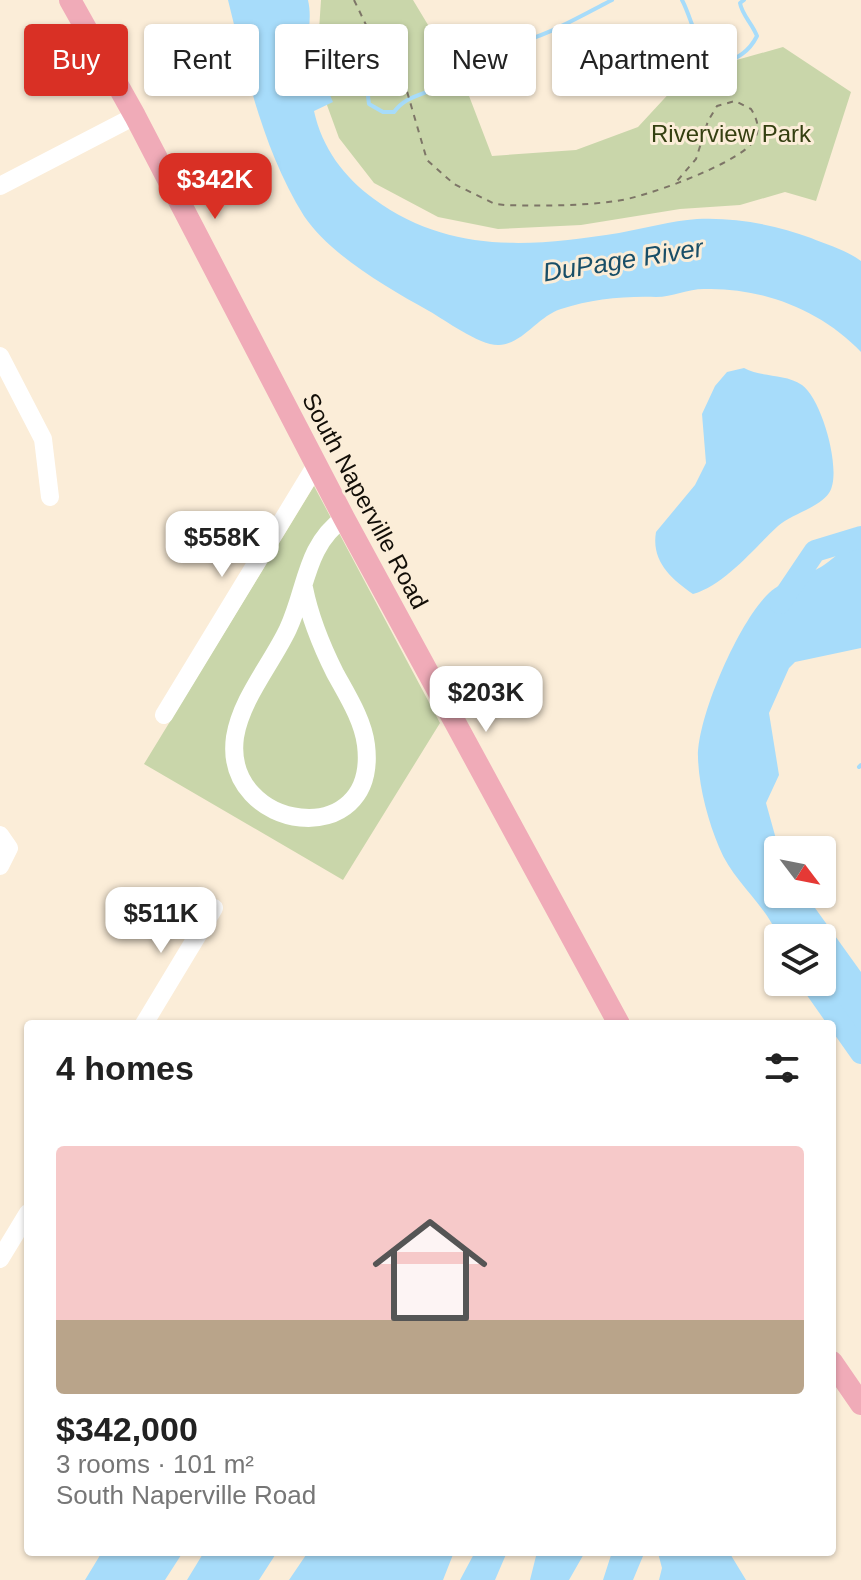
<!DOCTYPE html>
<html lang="en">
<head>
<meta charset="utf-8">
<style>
  body { margin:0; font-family:Arial,sans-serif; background:#f2f2f2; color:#222; height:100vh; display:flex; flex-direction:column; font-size:30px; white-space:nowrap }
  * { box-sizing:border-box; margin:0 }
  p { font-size:26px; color:#767676 }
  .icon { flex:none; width:44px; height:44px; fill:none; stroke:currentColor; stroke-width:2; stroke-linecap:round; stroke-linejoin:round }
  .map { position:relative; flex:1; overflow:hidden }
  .sheet { position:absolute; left:24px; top:1020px; width:812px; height:536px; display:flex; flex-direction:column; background:#fff; border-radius:8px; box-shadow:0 2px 6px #0004 }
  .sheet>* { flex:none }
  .top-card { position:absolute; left:24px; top:24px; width:814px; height:72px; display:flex; gap:16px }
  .needle { width:52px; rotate:122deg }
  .controls { position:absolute; left:764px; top:836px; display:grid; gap:16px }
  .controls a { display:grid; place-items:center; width:72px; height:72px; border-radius:8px; background:#fff; box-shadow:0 2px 6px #0004; font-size:40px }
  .price { position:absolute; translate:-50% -68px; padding:0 18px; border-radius:16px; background:#fff; color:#222; font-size:26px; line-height:52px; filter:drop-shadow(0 2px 4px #0008) }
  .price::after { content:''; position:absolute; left:50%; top:48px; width:24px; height:18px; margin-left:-12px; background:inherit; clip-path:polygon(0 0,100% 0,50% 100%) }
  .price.active { background:#d93025; color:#fff }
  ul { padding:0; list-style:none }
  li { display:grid; align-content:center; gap:16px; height:424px; padding:0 32px }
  li span { display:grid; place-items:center; height:248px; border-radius:8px; color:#555 }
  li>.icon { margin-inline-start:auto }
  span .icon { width:144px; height:144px; fill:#fffc; stroke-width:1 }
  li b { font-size:34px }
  h2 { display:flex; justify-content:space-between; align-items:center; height:96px; padding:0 32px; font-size:34px }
  .pill { padding:0 28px; border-radius:8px; background:#fff; box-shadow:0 2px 6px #0004; font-size:28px; line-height:72px }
  .pill.active { background:#d93025; color:#fff }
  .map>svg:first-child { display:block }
  .green { fill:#c9d6aa }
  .water { fill:#a7dcfa }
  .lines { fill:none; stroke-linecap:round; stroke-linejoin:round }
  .stream { stroke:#a7dcfa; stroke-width:4 }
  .river { stroke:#a7dcfa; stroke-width:22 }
  .path { stroke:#7d7567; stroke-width:2; stroke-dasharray:6 6; stroke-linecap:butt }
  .minor { stroke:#fff; stroke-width:18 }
  .major { stroke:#f0abb8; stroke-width:22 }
  .labels { text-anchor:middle; stroke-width:6; stroke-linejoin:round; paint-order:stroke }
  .park-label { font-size:24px; fill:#343f10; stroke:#fbedd8 }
  .street-label { font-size:24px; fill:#120e07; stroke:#fbedd8 }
  .water-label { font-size:26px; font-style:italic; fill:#194e67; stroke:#fbedd8 }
</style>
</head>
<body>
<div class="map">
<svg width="861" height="1580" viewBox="0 0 861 1580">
  <rect width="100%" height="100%" fill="#fbedd8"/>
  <path class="green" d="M321,0h92l53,88 26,68 84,-6 62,-23 49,-53 96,-27 68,45 -35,109 -31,-9 -45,13 -60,4 -99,16 -83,4 -60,-12 -64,-34 -35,-45 -23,-63z
    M314,486l126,237 -97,157 -199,-116z"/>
  <path class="water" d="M228,0h80c7,30 -10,61 -3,88l25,7 3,7 -19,9c8,37 30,66 60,88 75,55 157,48 245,34 26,-5 52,-12 78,-14 38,-2 79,6 114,19 17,7 35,12 50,23v91c-40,-42 -100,-65 -157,-63 -16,0 -32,8 -48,8 -32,-1 -64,2 -95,12 -23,7 -38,35 -62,36 -19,1 -54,-25 -70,-34 -41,-23 -98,-55 -125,-95 -40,-64 -58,-143 -76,-216z
    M744,368c18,10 40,5 58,17 20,14 41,88 27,108 -9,14 -37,21 -51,33 -25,23 -52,58 -85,68 -22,-15 -42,-33 -37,-62l39,-47 11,-22 -4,-49 13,-28 12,-14z
    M861,533v115l-66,14 -6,6 -20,45 10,62 -13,28 10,36 8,11h-6v44h27l56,78v70l-55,-60h16v-44h-43c-14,-35 -46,-56 -60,-91 -11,-26 -20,-60 -21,-89 -1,-41 41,-137 71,-165 15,-14 39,-17 55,-28 13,-9 25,-21 37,-32z
    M102,1552h81l-18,28h-80z
    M204,1552h73l-18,28h-72z
    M308,1552h146l-11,28h-154z
    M475,1552h32l-12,28h-35z
    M537,1552h48l-16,28h-39z
    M612,1552h117l17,28h-87l3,-12 -4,-15 -15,3 -10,24h-30z"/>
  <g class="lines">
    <path class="stream" d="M682,0c11,20 14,53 38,64 17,-5 29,-12 37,-28 -5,-13 -15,-21 -17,-33l4,-3
      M321,96l28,-17 13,1 5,8 2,16 14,8h11c12,-17 31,-17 48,-27 17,-10 28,-35 47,-40 6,-2 13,1 19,0 36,-7 71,-28 104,-45
      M859,767l2,-2"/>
    <path class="river" d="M780,603l35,-52 46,-14
      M811,982l50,71"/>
    <path class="path" d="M354,0l14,29 31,35 28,96 27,24 41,20 10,1c37,1 75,1 111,-4 28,-3 120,-37 136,-58 9,-11 6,-23 -1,-34l-16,-8 -18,5 -9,15 -12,38 -19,22"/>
    <path class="minor" d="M0,186l135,-70
      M0,356l43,83 7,58
      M304,588c6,30 17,57 31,85 12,22 28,47 31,72 13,109 -144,87 -131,-8 6,-38 37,-74 53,-108 19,-41 17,-83 56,-111
      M164,715l152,-250
      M0,835l9,13 -9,18
      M144,1024l70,-116
      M0,1259l28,-46"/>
    <path class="major" d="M70,0l65,116 209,402 275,506
      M832,1362l29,42"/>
  </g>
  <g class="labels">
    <g class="park-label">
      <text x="731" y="142">Riverview Park</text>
    </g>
    <g class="street-label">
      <text transform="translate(365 501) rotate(62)" y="8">South Naperville Road</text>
    </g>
    <g class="water-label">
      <text transform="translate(623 260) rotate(-9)" y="9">DuPage River</text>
    </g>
  </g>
</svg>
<div class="controls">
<a><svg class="needle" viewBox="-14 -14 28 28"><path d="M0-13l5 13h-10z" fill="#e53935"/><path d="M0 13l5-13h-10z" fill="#767676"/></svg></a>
<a><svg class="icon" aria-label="layers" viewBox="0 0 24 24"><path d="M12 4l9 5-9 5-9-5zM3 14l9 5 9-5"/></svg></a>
</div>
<b class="price active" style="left:215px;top:221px">$342K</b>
<b class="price" style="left:222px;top:579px">$558K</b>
<b class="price" style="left:486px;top:734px">$203K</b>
<b class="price" style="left:161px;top:955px">$511K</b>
<div class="top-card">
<a class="pill active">Buy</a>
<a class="pill">Rent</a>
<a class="pill">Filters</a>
<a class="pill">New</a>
<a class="pill">Apartment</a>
</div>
<section class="sheet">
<h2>4 homes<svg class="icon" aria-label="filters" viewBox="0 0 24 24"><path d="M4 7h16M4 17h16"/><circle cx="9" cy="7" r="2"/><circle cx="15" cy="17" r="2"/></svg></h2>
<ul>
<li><span style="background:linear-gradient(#f6c9c9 70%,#b9a48a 0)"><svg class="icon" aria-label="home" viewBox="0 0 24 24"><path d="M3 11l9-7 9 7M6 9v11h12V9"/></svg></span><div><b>$342,000</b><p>3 rooms · 101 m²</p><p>South Naperville Road</p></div></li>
</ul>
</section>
</div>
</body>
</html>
